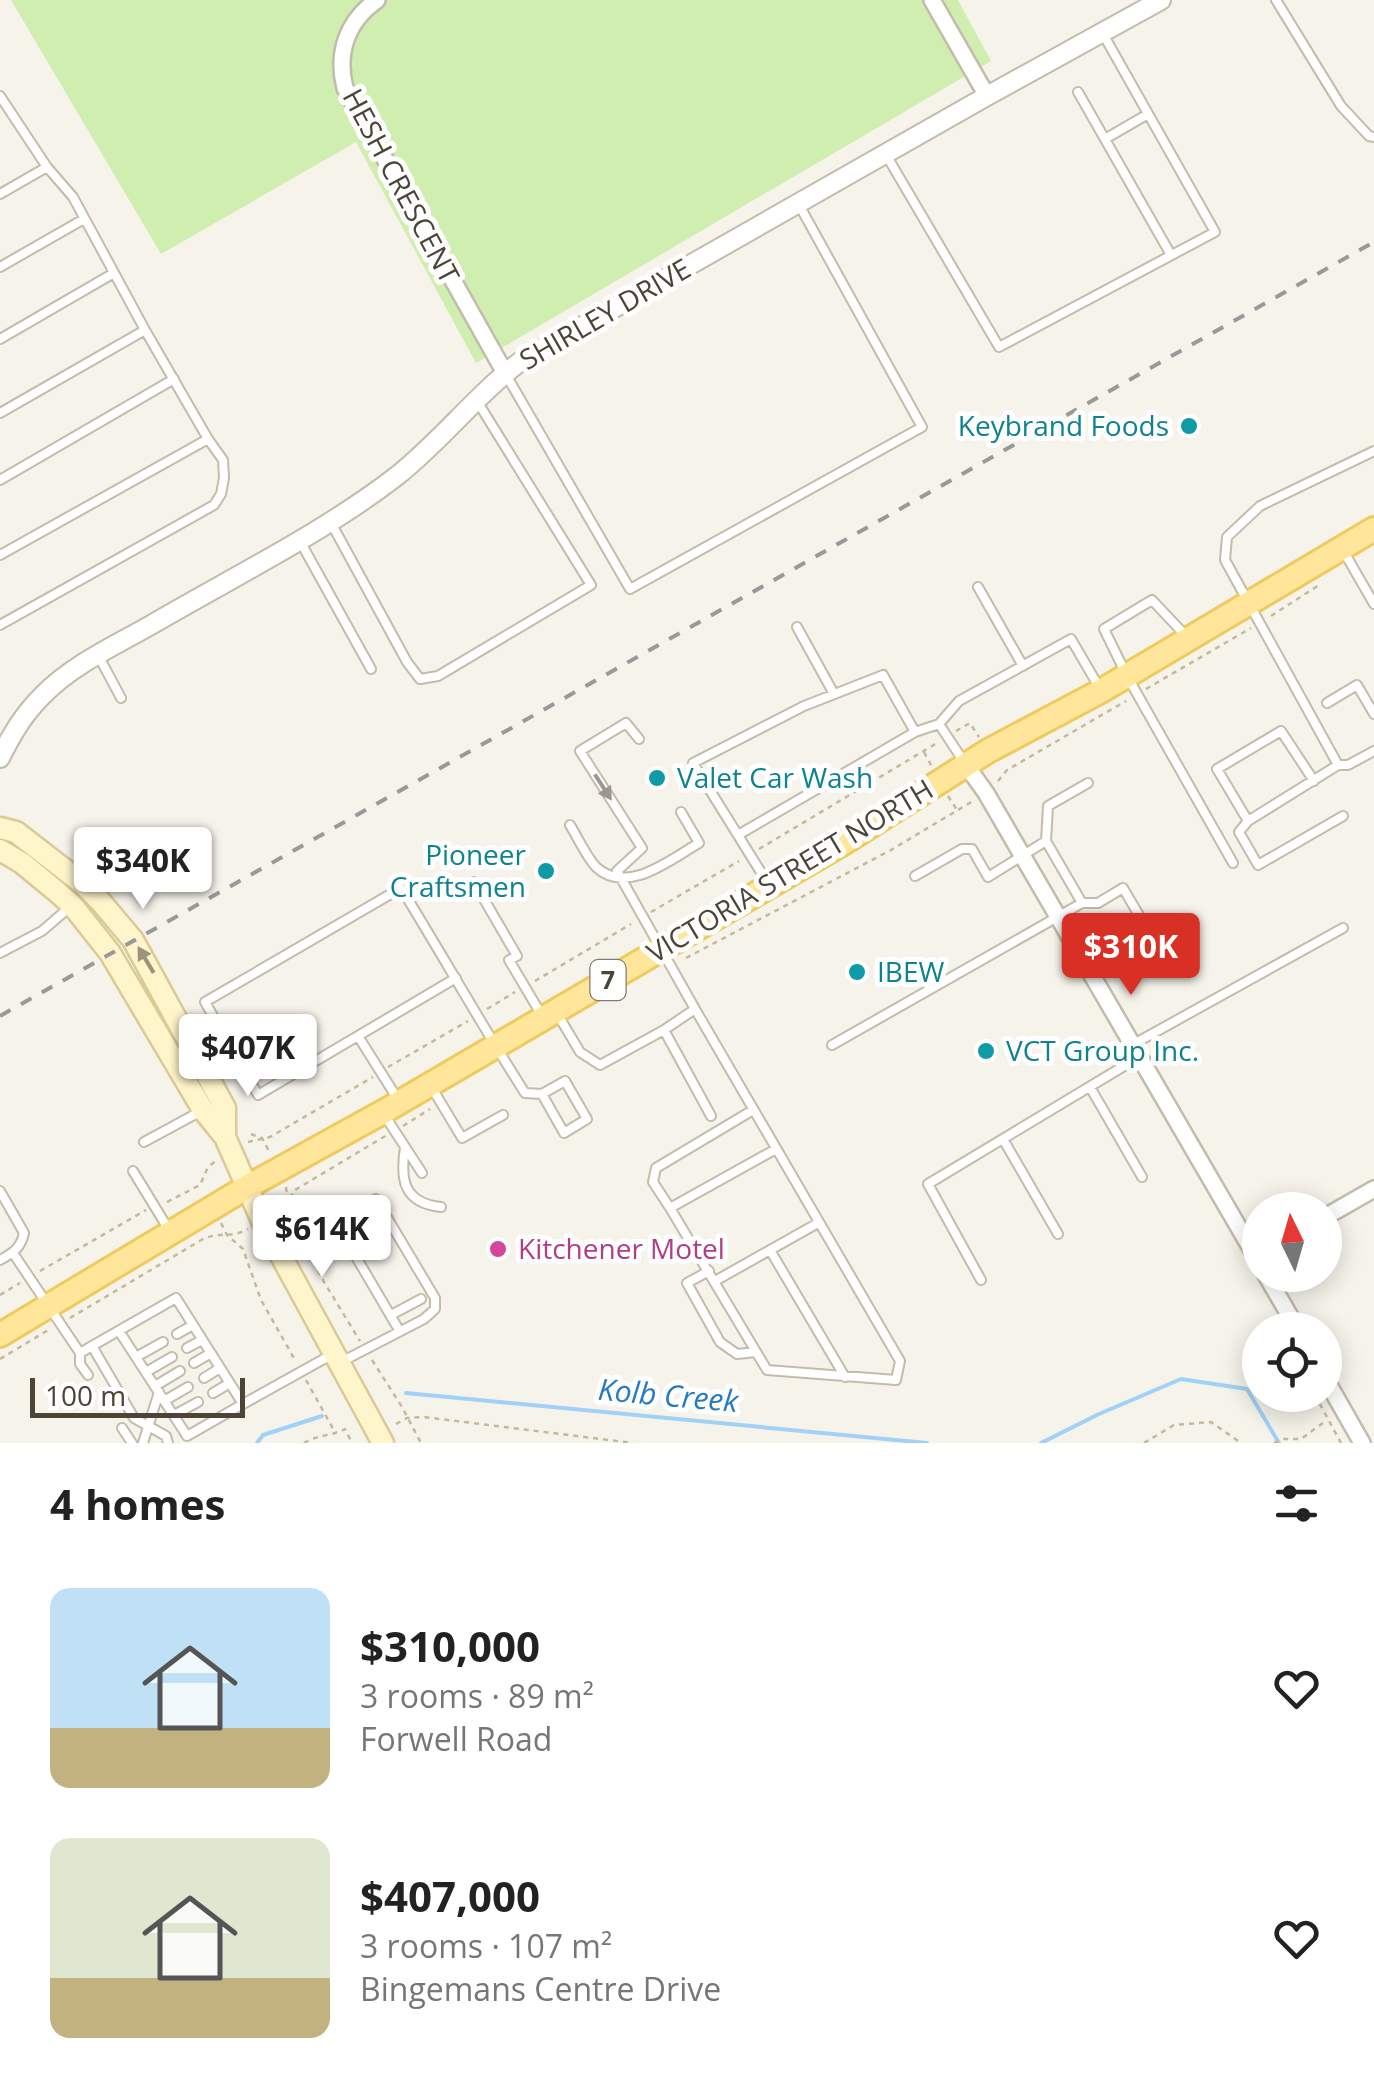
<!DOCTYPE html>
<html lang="en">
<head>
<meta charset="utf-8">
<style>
  body { margin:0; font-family:"Open Sans",sans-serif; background:#f6f6f6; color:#222; height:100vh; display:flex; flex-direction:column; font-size:38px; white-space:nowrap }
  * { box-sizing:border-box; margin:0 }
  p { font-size:32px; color:#767676 }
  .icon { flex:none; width:55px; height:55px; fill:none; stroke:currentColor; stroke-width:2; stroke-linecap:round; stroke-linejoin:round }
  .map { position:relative; height:1443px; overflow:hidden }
  .panel { display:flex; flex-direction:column; background:#fff; flex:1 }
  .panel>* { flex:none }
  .needle { width:65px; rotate:355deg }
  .buttons { position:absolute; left:1242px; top:1192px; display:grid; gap:20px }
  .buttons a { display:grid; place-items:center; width:100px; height:100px; border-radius:50%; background:#fff; box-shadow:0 5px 25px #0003; font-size:50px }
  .scale { position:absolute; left:30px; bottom:25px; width:215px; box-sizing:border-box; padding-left:10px; border:5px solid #4b4437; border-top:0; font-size:28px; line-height:35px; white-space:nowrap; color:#4b4437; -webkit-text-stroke:8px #fff; paint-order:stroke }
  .price { position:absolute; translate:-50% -85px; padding:0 22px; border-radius:10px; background:#fff; color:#222; font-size:32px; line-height:65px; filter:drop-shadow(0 2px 5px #0008) }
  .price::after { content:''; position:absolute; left:50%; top:60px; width:30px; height:22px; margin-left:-15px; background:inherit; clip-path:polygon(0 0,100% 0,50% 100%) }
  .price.active { background:#d93025; color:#fff }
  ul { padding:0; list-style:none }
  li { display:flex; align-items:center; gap:30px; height:250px; padding:0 50px }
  li span { display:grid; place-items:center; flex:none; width:280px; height:200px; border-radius:20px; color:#555 }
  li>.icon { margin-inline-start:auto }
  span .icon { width:120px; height:120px; fill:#fffc; stroke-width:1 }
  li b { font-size:42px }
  h2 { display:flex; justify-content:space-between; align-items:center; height:120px; padding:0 50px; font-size:42px }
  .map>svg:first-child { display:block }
  .green { fill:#cfeeb0 }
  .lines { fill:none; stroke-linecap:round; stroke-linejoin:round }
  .stream { stroke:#a2d1f7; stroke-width:4 }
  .service-casing { stroke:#c3bcab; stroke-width:12 }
  .minor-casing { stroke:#c3bcab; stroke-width:20 }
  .tertiary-casing { stroke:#c3bcab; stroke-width:22 }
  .secondary-casing { stroke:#daca96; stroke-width:25 }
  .primary-casing { stroke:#efca5f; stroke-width:28 }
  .path { stroke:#c6b99b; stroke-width:2.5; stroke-dasharray:5 5; stroke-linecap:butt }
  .service { stroke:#fff; stroke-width:8 }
  .minor { stroke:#fff; stroke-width:15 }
  .tertiary { stroke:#fff; stroke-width:18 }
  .secondary { stroke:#fff5cb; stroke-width:20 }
  .primary { stroke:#ffe69a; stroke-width:22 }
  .rail { stroke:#999; stroke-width:4; stroke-dasharray:12 12; stroke-linecap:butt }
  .oneway { fill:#9c9891 }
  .oneway2 { fill:#9c947a }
  .culture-dot { fill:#0f9aa8; stroke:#fff; stroke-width:4 }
  .hotel-dot { fill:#d1479c; stroke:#fff; stroke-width:4 }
  .labels { text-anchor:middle; stroke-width:10; stroke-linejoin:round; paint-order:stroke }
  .shield { fill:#fff; stroke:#817c73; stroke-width:2.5 }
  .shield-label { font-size:25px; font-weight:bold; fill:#4b4437 }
  .street-label { font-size:28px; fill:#4b4437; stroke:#fff }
  .culture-label { font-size:28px; fill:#0d838f; stroke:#fff; text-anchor:start }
  .hotel-label { font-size:28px; fill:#b23c85; stroke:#fff; text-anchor:start }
  .water-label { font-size:30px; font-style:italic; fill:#247ac3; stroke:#fff }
</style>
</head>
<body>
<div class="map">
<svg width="1374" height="1443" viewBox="0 0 1374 1443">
  <rect width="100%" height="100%" fill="#f6f3ea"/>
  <path class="green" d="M11,0h947l33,61 -515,302 -120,-221 -195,112z"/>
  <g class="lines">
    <path class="stream" d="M406,1393l521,50
      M257,1443l6,-8 59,-19
      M1041,1443l58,-29 82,-35 66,10 32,54"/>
    <g class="service-casing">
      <path id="service" d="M1276,0l65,106 28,30 5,1
        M1078,92l93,163
        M0,96l47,71 26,30 72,133 63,109 15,21 1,18 -3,16 -7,11 -214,120
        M1105,139l43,-25
        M885,153l114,194 216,-115 -112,-198
        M0,194l47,-27
        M0,267l84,-48
        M0,339l114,-66
        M505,373l125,216 292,-162 -124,-224
        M0,413l145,-83
        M1374,451l-114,55 -33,31 -2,23 113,205h10l26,-14
        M0,480l174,-101
        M330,521l77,141 13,17 18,-3 153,-91 -114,-184
        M301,543l70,126
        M1344,552l30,52
        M0,555l208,-116
        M978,587l45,79
        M797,627l37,67
        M1186,636l-34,-36 -48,29 23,47 106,187
        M98,655l23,43
        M1327,703l30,-18 17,29
        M939,724l25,38
        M1314,781l-33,-50 -64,38 31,52 90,-56
        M1248,821l-9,11 19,33 85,-49
        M570,825c8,13 16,31 26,42 31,29 75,-8 103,-24l-18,-31
        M738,835l177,-103 24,-8 20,-23 112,-62 28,48
        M1046,841l2,-35 40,-23
        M474,882l43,74 -8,4 32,54
        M767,882l-74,-119 111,-57 79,-31 32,57
        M1082,903h16l25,-15 17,29
        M0,953l42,-22 29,-25
        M456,978l-198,117 -53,-93 196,-114c42,68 81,138 124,205l17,1 22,39 23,-14 -22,-38 -23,13
        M695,1009l205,352 -4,19 -129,-10 -97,-162 106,-59
        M558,1015l22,37 20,13 64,-35 31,-21 -78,-138 25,-23 -62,-97 46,-28 13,16
        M664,1030l47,86
        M358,1036l39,62
        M832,1045l250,-142 -36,-62 -58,36 -16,-28h-10l-47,27
        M1132,1045l211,-117
        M1090,1087l52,90
        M432,1088l30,50 41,-23
        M385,1116l37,57
        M1003,1139l55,95
        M144,1142l59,-32
        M405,1147c-5,32 -2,56 36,60
        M133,1171l36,59
        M0,1191l24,42c-3,15 -11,20 -24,27
        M670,1208l-17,-26 3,-14 97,-58
        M770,1250l75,127
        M13,1253l67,100 12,-7 84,-48 67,106 -56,32 -68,-105
        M709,1271l-22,12 33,59 17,12 19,-2
        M981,1280l-53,-96 211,-127
        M715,1281l103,-58
        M391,1315l30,-16
        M177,1334l16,-9
        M92,1346l42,72 32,18 2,7
        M187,1348l15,-8
        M80,1353v11l8,11
        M136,1357l27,-15
        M341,1362l83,-43 11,-10v-11l-59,-99 -30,15 -4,19 57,97
        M194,1363l17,-10
        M146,1372l26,-15
        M204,1378l16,-10
        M155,1386l25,-15
        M213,1393l17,-10
        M164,1401l24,-14
        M243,1404l88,-49
        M174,1415l24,-13
        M122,1428l10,15
        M143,1443l16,-51"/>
    </g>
    <g class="minor-casing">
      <path id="minor" d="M377,0c-30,21 -41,53 -32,88l160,285
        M932,0l55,96
        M966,765l20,28 274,471
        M1325,1217l49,-28
        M1266,1275l32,55
        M1325,1378l37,65"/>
    </g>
    <g class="tertiary-casing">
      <path id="tertiary" d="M0,758c12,-24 23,-43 42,-62 30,-31 72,-50 109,-71 80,-47 174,-93 247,-150 44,-35 79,-81 123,-114l466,-265 174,-96"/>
    </g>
    <g class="secondary-casing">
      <path id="secondary" d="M0,828l16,4 66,51 19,19 32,38 92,168v29
        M0,850l22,13 34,28 16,14 38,48 93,157 22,27 37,84 121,222"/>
    </g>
    <g class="primary-casing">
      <path id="primary" d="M0,1335l247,-148 136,-75 462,-270 143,-91 113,-60 273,-162"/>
    </g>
    <path class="path" d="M1271,616l48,-31
      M1146,689l105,-61
      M956,731l14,-8 9,14
      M924,752l8,15
      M998,781l9,-11 119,-69
      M948,796l9,14
      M759,849l178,-106
      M651,912l88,-51
      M686,958l205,-108 82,-49
      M535,981l96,-57
      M487,1009l28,-17
      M388,1067l80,-46
      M403,1126l27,-17
      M251,1134l11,4 8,15
      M248,1142l22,-5 103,-60
      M286,1187l3,24 35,71 36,59
      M167,1202l33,-17 8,-18 8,-6
      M277,1213l4,-2 14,-21 92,-55
      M221,1223l6,12 16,14 18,51 34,60
      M40,1271l106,-61
      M0,1295l20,-12
      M70,1318l133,-79c19,-8 26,0 45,-10
      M0,1359l50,-30
      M372,1360l30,47 19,36
      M306,1380l30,54
      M1315,1395l26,48
      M396,1424l11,-6 17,-1 209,26
      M304,1443c12,-8 28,-7 41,-14l7,14
      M1144,1443l30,-18 37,-3 30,21
      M1274,1443l9,-4h18l26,-19"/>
    <use href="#service" class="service"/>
    <use href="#minor" class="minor"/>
    <use href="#tertiary" class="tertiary"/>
    <use href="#secondary" class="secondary"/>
    <use href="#primary" class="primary"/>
    <path class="rail" d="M0,1016l1374,-774"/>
  </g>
  <defs><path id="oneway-solid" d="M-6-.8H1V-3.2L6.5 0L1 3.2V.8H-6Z" transform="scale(2.5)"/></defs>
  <use class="oneway" href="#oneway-solid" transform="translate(603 787) rotate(57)"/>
  <use class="oneway2" href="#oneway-solid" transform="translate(146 960) rotate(-121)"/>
  <g class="culture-dot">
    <circle cx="1189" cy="426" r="10"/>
    <circle cx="657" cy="778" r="10"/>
    <circle cx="546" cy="871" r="10"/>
    <circle cx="857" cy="972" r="10"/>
    <circle cx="986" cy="1051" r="10"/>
  </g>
  <circle class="hotel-dot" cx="498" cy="1249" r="10"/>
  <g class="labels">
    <rect class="shield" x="590.5" y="960" width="35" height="40" rx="8"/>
    <g class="shield-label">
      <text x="608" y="989">7</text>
    </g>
    <g class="street-label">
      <text transform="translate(401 186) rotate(62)" y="10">HESH CRESCENT</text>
      <text transform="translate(605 314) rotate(-30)" y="10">SHIRLEY DRIVE</text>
      <text transform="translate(790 871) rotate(-31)" y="10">VICTORIA STREET NORTH</text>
    </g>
    <g class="culture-label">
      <text x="1169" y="436" text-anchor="end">Keybrand Foods</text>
      <text x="677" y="788">Valet Car Wash</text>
      <text x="526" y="865" text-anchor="end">Pioneer<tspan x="526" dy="32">Craftsmen</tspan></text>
      <text x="877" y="982">IBEW</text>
      <text x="1006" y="1061">VCT Group Inc.</text>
    </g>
    <g class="hotel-label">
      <text x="518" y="1259">Kitchener Motel</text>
    </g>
    <g class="water-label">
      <text transform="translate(668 1396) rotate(5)" y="10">Kolb Creek</text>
    </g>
  </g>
</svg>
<div class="buttons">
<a><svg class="needle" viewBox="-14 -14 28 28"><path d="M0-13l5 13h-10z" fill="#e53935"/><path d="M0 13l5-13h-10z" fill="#767676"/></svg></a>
<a><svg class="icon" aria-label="locate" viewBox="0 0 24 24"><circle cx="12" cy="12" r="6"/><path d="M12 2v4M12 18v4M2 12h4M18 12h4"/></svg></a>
</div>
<div class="scale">100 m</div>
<b class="price" style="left:143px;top:912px">$340K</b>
<b class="price active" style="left:1131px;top:998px">$310K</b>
<b class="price" style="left:248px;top:1099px">$407K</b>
<b class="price" style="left:322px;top:1280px">$614K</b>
</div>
<section class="panel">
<h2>4 homes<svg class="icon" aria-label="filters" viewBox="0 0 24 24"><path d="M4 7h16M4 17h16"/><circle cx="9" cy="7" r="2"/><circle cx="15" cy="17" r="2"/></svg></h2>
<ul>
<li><span style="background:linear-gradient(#bfe0f5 70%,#c2b280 0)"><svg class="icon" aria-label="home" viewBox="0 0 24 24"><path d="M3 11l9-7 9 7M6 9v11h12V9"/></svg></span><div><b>$310,000</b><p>3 rooms · 89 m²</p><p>Forwell Road</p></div><svg class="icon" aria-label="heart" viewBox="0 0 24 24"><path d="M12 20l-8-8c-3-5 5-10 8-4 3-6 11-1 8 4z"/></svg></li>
<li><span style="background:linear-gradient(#dfe7d0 70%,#c2b280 0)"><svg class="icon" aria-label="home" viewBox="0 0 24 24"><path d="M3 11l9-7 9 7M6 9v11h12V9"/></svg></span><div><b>$407,000</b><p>3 rooms · 107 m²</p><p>Bingemans Centre Drive</p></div><svg class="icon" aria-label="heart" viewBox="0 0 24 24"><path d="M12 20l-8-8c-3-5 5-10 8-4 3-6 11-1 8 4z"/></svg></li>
</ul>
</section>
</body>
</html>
